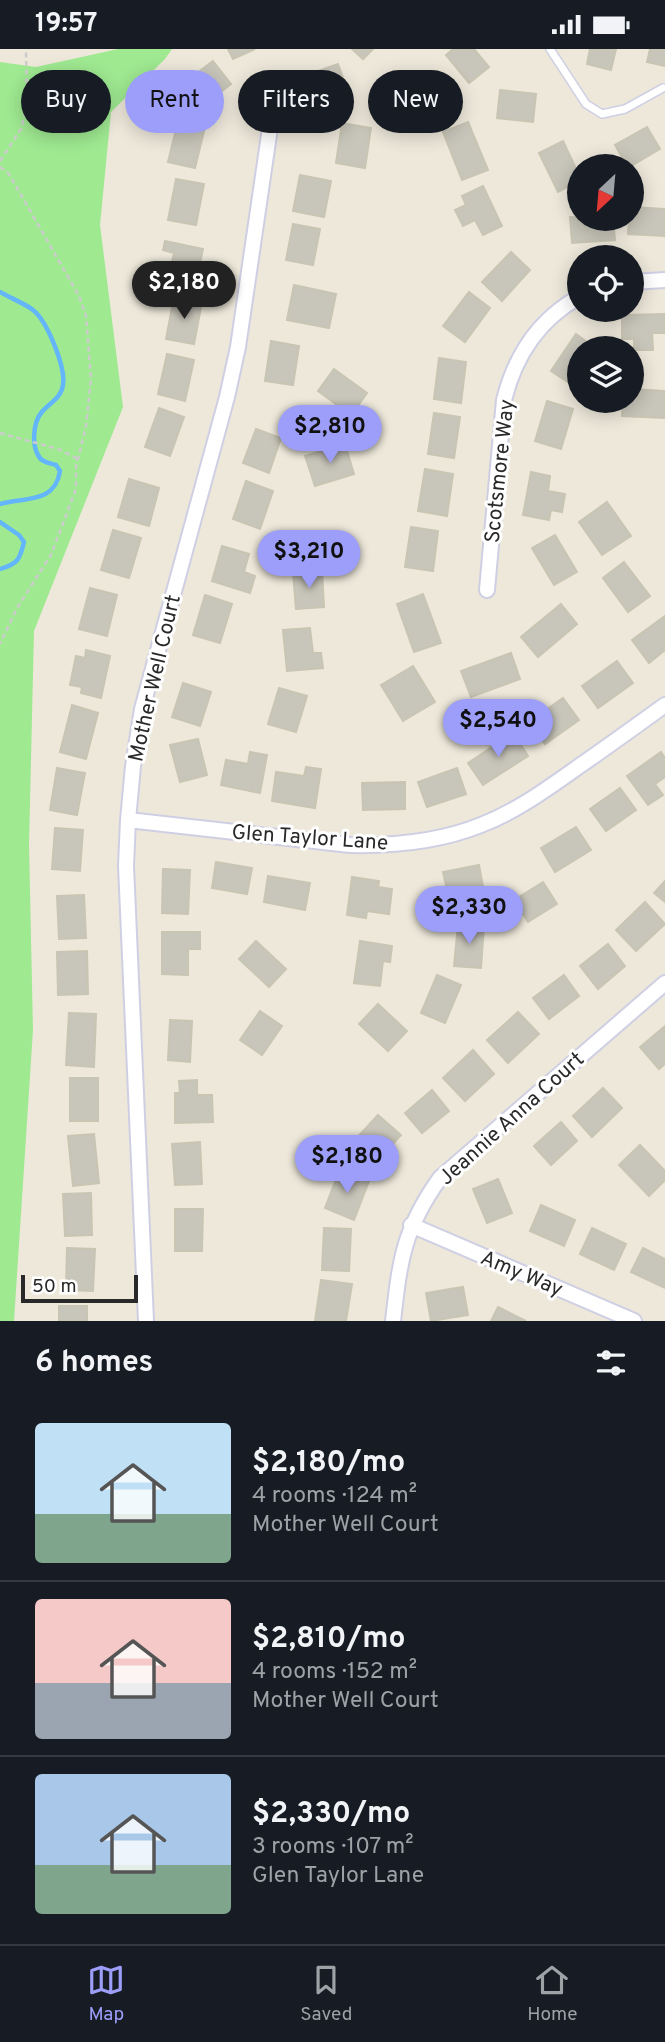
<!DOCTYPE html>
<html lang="en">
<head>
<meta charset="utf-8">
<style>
  body { margin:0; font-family:Overpass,sans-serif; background:#20242c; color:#f1f3f6; height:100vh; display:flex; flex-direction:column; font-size:26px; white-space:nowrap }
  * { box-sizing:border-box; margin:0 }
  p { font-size:23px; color:#9ea1a6 }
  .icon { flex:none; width:38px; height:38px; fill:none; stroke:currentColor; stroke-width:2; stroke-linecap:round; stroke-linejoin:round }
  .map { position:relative; height:1272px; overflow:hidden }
  .panel { display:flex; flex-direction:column; background:#171b24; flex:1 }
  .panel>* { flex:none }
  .guide { position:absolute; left:21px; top:21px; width:623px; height:63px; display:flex; gap:14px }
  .needle { width:46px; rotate:206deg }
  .tools { position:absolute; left:567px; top:105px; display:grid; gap:14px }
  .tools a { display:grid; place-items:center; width:77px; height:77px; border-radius:50%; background:#171b24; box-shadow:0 4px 18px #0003; font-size:35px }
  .scale { position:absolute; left:21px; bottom:18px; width:117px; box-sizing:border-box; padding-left:7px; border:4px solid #292929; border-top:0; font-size:19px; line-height:24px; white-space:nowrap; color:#292929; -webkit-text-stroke:5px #fff; paint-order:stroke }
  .price { position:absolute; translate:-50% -60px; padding:0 16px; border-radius:24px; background:#9c9efa; color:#111; font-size:23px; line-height:46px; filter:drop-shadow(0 2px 4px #0008) }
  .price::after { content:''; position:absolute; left:50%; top:42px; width:21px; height:16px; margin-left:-10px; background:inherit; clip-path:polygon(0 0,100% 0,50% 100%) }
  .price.selected { background:#222; color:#fff }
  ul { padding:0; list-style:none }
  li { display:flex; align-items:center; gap:21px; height:175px; padding:0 35px }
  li+li { border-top:2px solid #363941 }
  li span { display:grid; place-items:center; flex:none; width:196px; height:140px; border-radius:7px; color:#555 }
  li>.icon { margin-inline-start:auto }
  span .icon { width:84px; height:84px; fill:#fffc; stroke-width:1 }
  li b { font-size:30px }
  h2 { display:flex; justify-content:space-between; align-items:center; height:84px; padding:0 35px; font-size:30px }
  .chip { padding:0 24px; border-radius:32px; background:#171b24; box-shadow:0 4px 18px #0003; font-size:24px; line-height:63px }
  .chip.selected { background:#9c9efa; color:#111 }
  .status { display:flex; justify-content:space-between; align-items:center; height:49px; padding:0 35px; background:#171b24; direction:ltr }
  .status svg { height:19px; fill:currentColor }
  .tab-bar { display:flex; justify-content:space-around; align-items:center; height:98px; border-top:2px solid #363941; background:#171b24; font-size:19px; color:#9ea1a6 }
  .tab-bar a { display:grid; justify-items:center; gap:4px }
  .tab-bar .selected { color:#9c9efa }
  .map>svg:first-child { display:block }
  .green { fill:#9fe991 }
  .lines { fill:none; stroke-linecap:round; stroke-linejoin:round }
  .stream { stroke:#63b6f9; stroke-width:4.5 }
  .building { fill:#c8c5ba; stroke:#c8c5b3; stroke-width:2 }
  .service-casing { stroke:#cfcfe4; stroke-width:10 }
  .minor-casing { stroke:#cfcfe4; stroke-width:18 }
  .path { stroke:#ccc; stroke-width:2.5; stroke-dasharray:5 3.5; stroke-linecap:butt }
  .service { stroke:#fff; stroke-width:7 }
  .minor { stroke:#fff; stroke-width:14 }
  .labels { text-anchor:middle; stroke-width:6; stroke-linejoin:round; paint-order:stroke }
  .street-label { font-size:21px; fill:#292929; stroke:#fff }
</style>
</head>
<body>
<div class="status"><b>19:57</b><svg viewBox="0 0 49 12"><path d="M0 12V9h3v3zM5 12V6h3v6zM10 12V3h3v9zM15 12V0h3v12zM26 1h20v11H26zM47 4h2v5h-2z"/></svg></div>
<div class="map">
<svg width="665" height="1272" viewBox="0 0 665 1272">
  <rect width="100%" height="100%" fill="#ede8da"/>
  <path class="green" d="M118,0h54l-7,10 -54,53 -11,113 23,182 -89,224 -5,214 4,185 -19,291h-14v-1259l36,5z"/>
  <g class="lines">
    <path class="stream" d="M0,243c10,6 24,11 33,18 14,11 33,57 30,75 -2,14 -14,18 -22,28 -8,10 -9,32 -3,42 3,7 11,8 18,10l4,6c-5,33 -36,26 -60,33
      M0,473l19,13 5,7c-4,17 -6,22 -24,27"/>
  </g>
  <path class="building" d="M228,0h27l-22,10z
    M352,0h21l-10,10z
    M453,0h21l15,18 -20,16 -23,-28z
    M590,0h26l-5,21 -24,-6z
    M650,0h15v17l-18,-4z
    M213,12l18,23 -34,26 -18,-23z
    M338,15l14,39 -26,9 -14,-39z
    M500,41l36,4 -3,28 -36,-4z
    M178,72l27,6 -10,41 -27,-6z
    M468,73l20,48 -26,10 -19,-48z
    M342,74l29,5 -6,40 -29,-5z
    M647,78l13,22 -29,17h-4l-12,-21z
    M563,92l16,34v6l-21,11 -19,-39z
    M300,126l31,6 -7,36 -31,-6z
    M176,130l28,5 -8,41 -28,-5z
    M483,137l19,40 -19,9 -8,-15 -12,6 -8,-16 11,-5 -4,-9z
    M632,158l33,2v27l-37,-2 1,-15h3z
    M570,168l43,2 2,21 -43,3z
    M293,175l27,5 -7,36 -27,-5z
    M165,192l38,8 -9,40 -27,-6 7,-30 -11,-3z
    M511,203l19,18 -28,31 -20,-19z
    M294,236l42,9 -7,34 -42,-8z
    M469,243l21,16 -25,34 -22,-16z
    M174,248l28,5 -8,42 -28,-5z
    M665,265v19h-13l1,17h-19v-11h-12v-24z
    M576,285l19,14h-16v33l-4,-3 -4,6 -20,-13z
    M271,292l28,5 -6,39 -28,-4z
    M167,305l27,6 -9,41 -27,-7z
    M439,309l27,4 -5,41 -27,-4z
    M334,320l33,24 -16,22 -33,-24z
    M632,340l33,2v27l-43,-2 1,-15h9z
    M547,352l26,8 -12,40 -26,-8z
    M159,359l25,9 -14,39 -25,-9z
    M434,364l26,4 -6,41 -26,-4z
    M256,380l25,9 -12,35 -26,-10z
    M345,395l9,30 -39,12 -10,-30z
    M425,420l28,5 -6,42 -29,-5z
    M531,423l19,4 -2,15 17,3 -3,18 -11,-2 -2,10 -26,-5z
    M129,430l30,9 -10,38 -31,-9z
    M246,432l27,10 -13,38 -27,-10z
    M607,453l24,34 -29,19 -23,-33z
    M411,478l27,4 -5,40 -28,-4z
    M113,481l28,8 -12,40 -28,-8z
    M555,486l22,37 -23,13 -22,-37z
    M222,497l27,8 -5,18 11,4 -5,17 -38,-12z
    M624,513l26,34 -22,16 -25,-34z
    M322,522l2,36 -28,2 -3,-36z
    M90,539l27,7 -10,41 -28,-7z
    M423,545l18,49 -27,9 -17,-48z
    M205,546l27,9 -12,39 -27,-8z
    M561,555l16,20 -39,33 -17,-20z
    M665,567v34l-16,13 -17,-23z
    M310,579l3,25h8l2,15 -36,3 -4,-41z
    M86,601l24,6 -9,42 -20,-5 1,-6 -12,-2 6,-29 9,2z
    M511,604l9,26 -49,18 -10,-26z
    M617,612l16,22 -35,25 -16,-22z
    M413,617l22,36 -32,19 -22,-36z
    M183,634l28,9 -11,34 -28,-9z
    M279,639l28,8 -11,36 -28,-8z
    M563,649l16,22 -34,24 -16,-22z
    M72,656l26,8 -12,46 -26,-7z
    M513,684l15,23 -45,29 -15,-22z
    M198,690l9,36 -27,7 -10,-37z
    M250,703l17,3 -7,38 -39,-8 5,-25 22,4z
    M661,703l4,6v19l-10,7 8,11 -15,10 -21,-29z
    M306,718l15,2 -6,39 -43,-7 4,-29 28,4z
    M57,719l28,5 -8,42 -27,-5z
    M457,719l9,26 -39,13 -9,-25z
    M405,733v27l-42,1 -1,-27z
    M620,739l16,22 -30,21 -16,-22z
    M576,778l15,23 -36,22 -14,-24z
    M55,779l28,2 -3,41 -28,-2z
    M216,813l36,6 -5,26 -35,-6z
    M479,816l5,27 -35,7 -6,-27z
    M163,820l27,1 -2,44 -26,-1z
    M268,827l42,7 -5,27 -41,-8z
    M352,828l27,4 -1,6 14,2 -3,25 -22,-3 -1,7 -19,-3z
    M665,832v21l-11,-9z
    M543,833l14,22 -29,18 -14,-22z
    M84,846l2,43 -27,1 -2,-43z
    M645,853l20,22 -29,27 -20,-21z
    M458,875l26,2 -3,42 -27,-2z
    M162,883h38v17h-12v26l-26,-1z
    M256,892l30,28 -17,18 -30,-28z
    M360,892l32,5 -2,16 -7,-1 -3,25 -26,-3z
    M608,895l17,22 -27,23 -18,-23z
    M87,902l1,43 -30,1 -1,-43z
    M437,926l24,10 -16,38 -24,-10z
    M564,926l15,21 -30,23 -16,-21z
    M378,955l29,27 -19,20 -29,-27z
    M260,962l22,15 -20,29 -22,-15z
    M518,963l21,22 -31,29 -21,-23z
    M69,964l27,1 -2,53 -28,-2z
    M170,971l22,1 -2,41 -22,-2z
    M665,977v38l-6,5 -19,-22z
    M473,1001l21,24 -29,27 -22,-23z
    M70,1029h28v43h-28z
    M197,1031v15h15l1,27 -38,1v-30h5l-1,-12z
    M603,1039l19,20 -30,29 -19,-21z
    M432,1041l17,21 -27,22 -17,-20z
    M378,1066l23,20 -25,27 -22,-21z
    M561,1073l16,19 -26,24 -17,-19z
    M94,1085l5,49 -26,3 -5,-50z
    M200,1093l2,42 -27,1 -3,-41z
    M640,1096l25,26v9l-16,16 -30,-31z
    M340,1120l29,12 -15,39 -29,-12z
    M498,1130l14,34 -25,10 -14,-34z
    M91,1144l1,42 -27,1 -2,-42z
    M541,1156l34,15 -11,26 -34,-15z
    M175,1160h28l-1,42h-27z
    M324,1179l27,1 -2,42 -27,-1z
    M592,1179l34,16 -12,26 -34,-16z
    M67,1199l28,1 -2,42 -27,-1z
    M643,1199l22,11v29l-34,-16z
    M321,1231l31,4 -6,37h-31z
    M463,1238l5,28 -37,6 -5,-28z
    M59,1257h28v15h-28z
    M498,1258l28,14h-35z"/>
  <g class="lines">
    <g class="service-casing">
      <path id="service" d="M550,0l36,55 16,10 23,-5 38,-21"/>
    </g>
    <g class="minor-casing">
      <path id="minor" d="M632,233l33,-2
        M487,541l17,-190c11,-44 34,-80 75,-103
        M128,771l222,25c45,1 89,-3 131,-20 36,-14 66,-36 97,-58 29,-20 58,-41 87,-62
        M411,1176l223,96
        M146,1272l-20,-455 2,-46 5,-54 9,-57 85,-312 11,-50 32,-219
        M393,1272c7,-61 10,-91 47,-143l225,-195"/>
    </g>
    <path class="path" d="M0,112l21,-32 6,-23 -1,-57
      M0,118l9,7 70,122 7,20 5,63 -5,47 -10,41v22l-25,66 -34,53 -17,36
      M0,384l58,16 20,10"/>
    <use href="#service" class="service"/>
    <use href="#minor" class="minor"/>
  </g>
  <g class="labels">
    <g class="street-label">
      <text transform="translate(499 422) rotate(-84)" y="7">Scotsmore Way</text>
      <text transform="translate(154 629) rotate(-77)" y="7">Mother Well Court</text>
      <text transform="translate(310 788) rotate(4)" y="7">Glen Taylor Lane</text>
      <text transform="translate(511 1069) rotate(-42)" y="7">Jeannie Anna Court</text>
      <text transform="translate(522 1224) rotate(23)" y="7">Amy Way</text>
    </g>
  </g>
</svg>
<div class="tools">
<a><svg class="needle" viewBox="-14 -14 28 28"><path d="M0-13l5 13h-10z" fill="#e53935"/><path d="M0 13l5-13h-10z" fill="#9ea1a6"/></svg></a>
<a><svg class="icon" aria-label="locate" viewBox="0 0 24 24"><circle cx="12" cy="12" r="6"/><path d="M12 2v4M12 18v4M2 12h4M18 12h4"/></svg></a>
<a><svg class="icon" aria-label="layers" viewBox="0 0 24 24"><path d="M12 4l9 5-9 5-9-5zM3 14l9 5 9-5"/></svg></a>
</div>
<div class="scale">50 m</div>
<b class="price selected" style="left:184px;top:272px">$2,180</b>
<b class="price" style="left:330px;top:416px">$2,810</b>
<b class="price" style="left:309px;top:541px">$3,210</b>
<b class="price" style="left:498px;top:710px">$2,540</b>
<b class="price" style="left:469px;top:897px">$2,330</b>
<b class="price" style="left:347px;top:1146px">$2,180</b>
<div class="guide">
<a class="chip">Buy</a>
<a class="chip selected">Rent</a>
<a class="chip">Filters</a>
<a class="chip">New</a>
</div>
</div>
<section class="panel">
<h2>6 homes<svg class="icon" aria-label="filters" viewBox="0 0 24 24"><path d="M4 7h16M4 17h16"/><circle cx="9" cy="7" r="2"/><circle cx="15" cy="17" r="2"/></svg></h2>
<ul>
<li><span style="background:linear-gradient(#bfe0f5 65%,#7fa58c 0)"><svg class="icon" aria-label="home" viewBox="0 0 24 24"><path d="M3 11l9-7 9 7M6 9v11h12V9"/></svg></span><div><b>$2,180/mo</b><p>4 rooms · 124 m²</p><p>Mother Well Court</p></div></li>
<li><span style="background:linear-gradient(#f6c9c9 60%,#9aa5b1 0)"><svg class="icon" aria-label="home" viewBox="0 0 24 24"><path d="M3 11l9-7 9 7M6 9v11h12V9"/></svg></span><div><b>$2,810/mo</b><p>4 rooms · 152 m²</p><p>Mother Well Court</p></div></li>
<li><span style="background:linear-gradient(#a9c7e8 65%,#7fa58c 0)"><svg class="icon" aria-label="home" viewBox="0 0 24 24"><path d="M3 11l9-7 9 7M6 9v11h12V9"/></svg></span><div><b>$2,330/mo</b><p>3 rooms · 107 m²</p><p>Glen Taylor Lane</p></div></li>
</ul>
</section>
<nav class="tab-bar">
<a class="selected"><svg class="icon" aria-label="map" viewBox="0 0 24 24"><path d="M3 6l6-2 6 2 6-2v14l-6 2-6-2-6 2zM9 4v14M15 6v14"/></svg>Map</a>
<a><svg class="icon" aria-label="saved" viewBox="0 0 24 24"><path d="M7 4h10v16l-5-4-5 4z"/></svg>Saved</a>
<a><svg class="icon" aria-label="home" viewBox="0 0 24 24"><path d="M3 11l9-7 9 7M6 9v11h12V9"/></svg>Home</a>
</nav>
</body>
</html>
